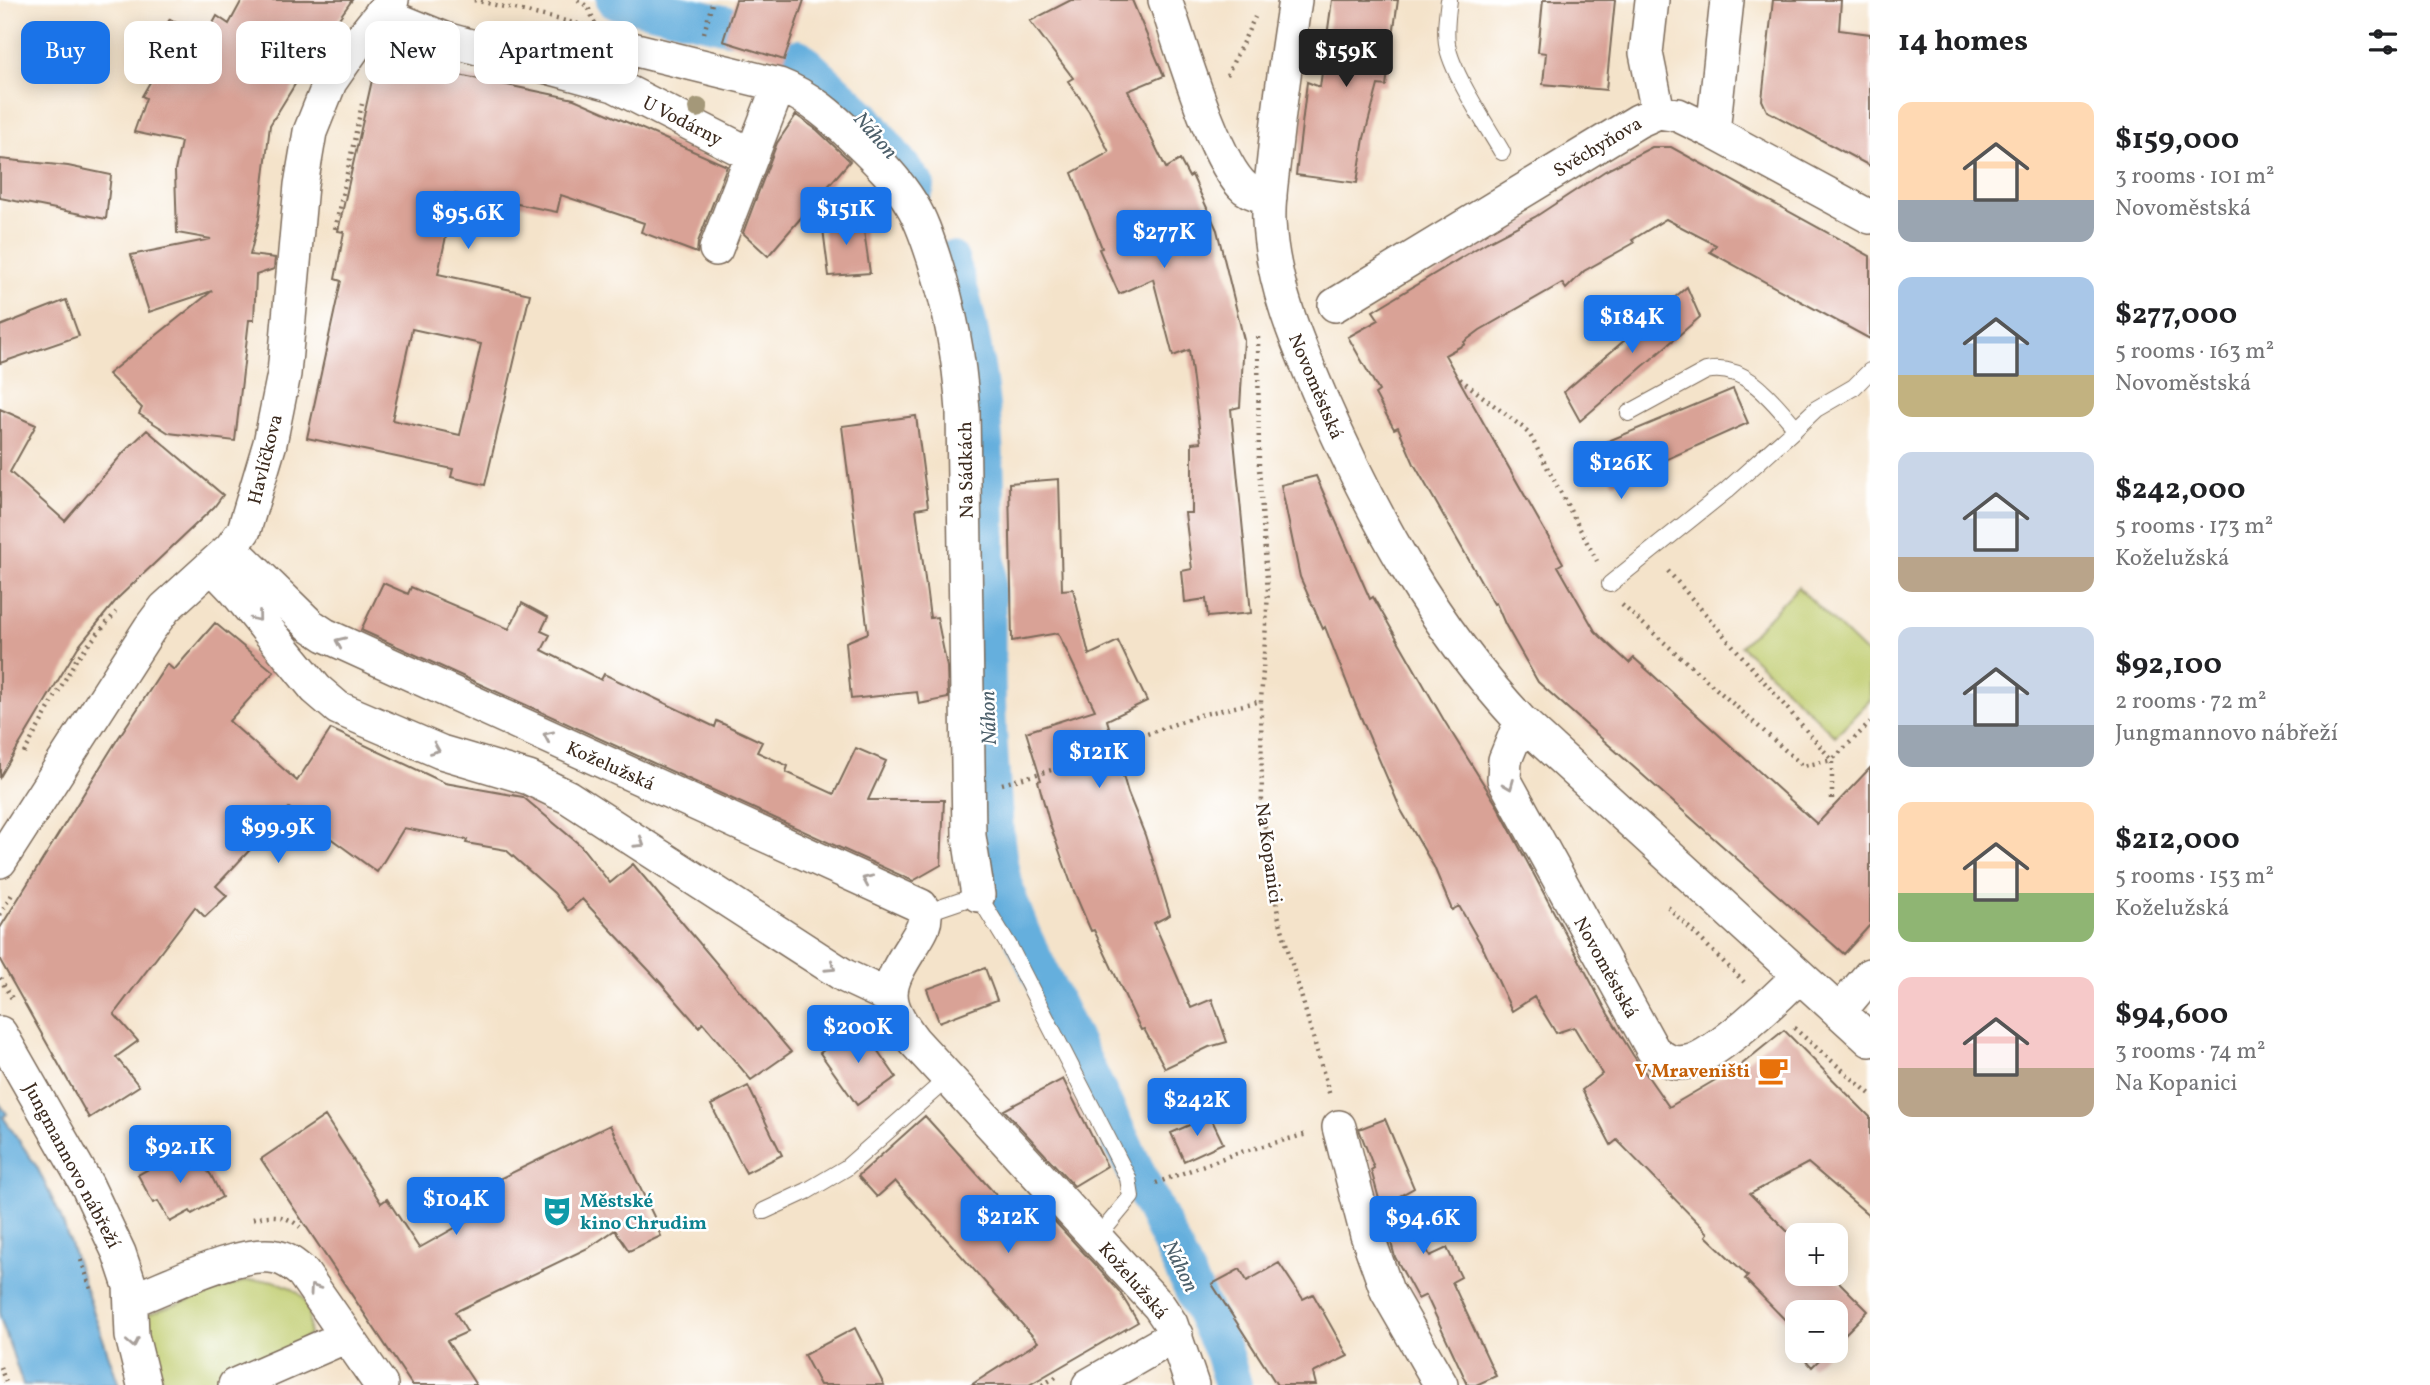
<!DOCTYPE html>
<html lang="en">
<head>
<meta charset="utf-8">
<style>
  body { margin:0; font-family:Vollkorn,serif; background:#f6f6f6; color:#202124; height:100vh; display:flex; flex-direction:column; font-size:26px; white-space:nowrap }
  * { box-sizing:border-box; margin:0 }
  p { font-size:23px; color:#757577 }
  .icon { flex:none; width:38px; height:38px; fill:none; stroke:currentColor; stroke-width:2; stroke-linecap:round; stroke-linejoin:round }
  .map { position:relative; flex:1; overflow:hidden }
  .side { display:flex; flex-direction:column; background:#fff; width:560px }
  .side>* { flex:none }
  .guide { position:absolute; left:21px; top:21px; width:665px; height:63px; display:flex; gap:14px }
  .controls { position:absolute; left:1785px; top:1223px; display:grid; gap:14px }
  .controls a { display:grid; place-items:center; width:63px; height:63px; border-radius:14px; background:#fff; box-shadow:0 4px 18px #0003; font-size:35px }
  .price { position:absolute; translate:-50% -60px; padding:0 16px; border-radius:7px; background:#1a73e8; color:#fff; font-size:23px; line-height:46px; filter:drop-shadow(0 2px 4px #0008) }
  .price::after { content:''; position:absolute; left:50%; top:42px; width:21px; height:16px; margin-left:-10px; background:inherit; clip-path:polygon(0 0,100% 0,50% 100%) }
  .price.active { background:#222; color:#fff }
  ul { padding:0; list-style:none }
  li { display:flex; align-items:center; gap:21px; height:175px; padding:0 28px }
  li span { display:grid; place-items:center; flex:none; width:196px; height:140px; border-radius:14px; color:#555 }
  li>.icon { margin-inline-start:auto }
  span .icon { width:84px; height:84px; fill:#fffc; stroke-width:1 }
  li b { font-size:30px }
  h2 { display:flex; justify-content:space-between; align-items:center; height:84px; padding:0 28px; font-size:30px }
  .tag { padding:0 24px; border-radius:14px; background:#fff; box-shadow:0 4px 18px #0003; font-size:24px; line-height:63px }
  .tag.active { background:#1a73e8; color:#fff }
  main { display:flex; flex:1; min-height:0 }
  .map>svg:first-child { display:block }
  .green { fill:#c0cc6e; stroke:#7e7b46; stroke-width:2 }
  .water { fill:#65afdd; stroke:#506c7e; stroke-width:2 }
  .lines { fill:none; stroke-linecap:round; stroke-linejoin:round }
  .canal { stroke:#65afdd; stroke-width:38 }
  .building { fill:#d9a296; fill-rule:evenodd }
  .lane-casing { stroke:#7c6b5a; stroke-width:18 }
  .street-casing { stroke:#7c6b5a; stroke-width:36 }
  .path { stroke:#7c6b5a; stroke-width:4.5; stroke-dasharray:2 5; stroke-linecap:butt }
  .lane { stroke:#fff; stroke-width:16 }
  .street { stroke:#fff; stroke-width:33 }
  .tree { fill:#a49879 }
  .oneway { stroke:#a79f9a }
  .labels { text-anchor:middle; stroke-width:5; stroke-linejoin:round; paint-order:stroke }
  .street-label { font-size:19px; fill:#3b2a1e; stroke:#fff }
  .food-label { font-size:19px; font-weight:bold; fill:#c56008; stroke:#fff; text-anchor:end }
  .culture-label { font-size:19px; font-weight:bold; fill:#0d838f; stroke:#fff; text-anchor:start }
  .water-label { font-size:21px; font-style:italic; fill:#4c5f6a; stroke:#fff }
</style>
</head>
<body>
<main>
<div class="map">
<svg width="1870" height="1385" viewBox="0 0 1870 1385">
  <rect width="100%" height="100%" fill="#fff"/>
  <filter id="ink" filterUnits="userSpaceOnUse"><feTurbulence type="fractalNoise" baseFrequency=".0143" numOctaves="2"/><feDisplacementMap in="SourceGraphic" scale="14" xChannelSelector="R" yChannelSelector="G"/><feConvolveMatrix kernelMatrix="1 2 1 2 8 2 1 2 1" color-interpolation-filters="sRGB"/></filter>
  <filter id="wash" filterUnits="userSpaceOnUse"><feTurbulence type="fractalNoise" baseFrequency=".00686" numOctaves="4" result="noise"/><feDisplacementMap in="SourceGraphic" scale="28" xChannelSelector="R" yChannelSelector="G"/><feGaussianBlur stdDeviation="1.57" result="paint"/><feColorMatrix in="noise" values="0 0 0 0 0 0 0 0 0 0 0 0 0 0 0 0 0 1.4 0 .05"/><feComposite in="paint" operator="in"/></filter>
  <g filter="url(#wash)">
    <rect width="100%" height="100%" fill="#f4e3ca"/>
    <path class="green" d="M1798,587l72,70v43l-35,36 -94,-90z
      M269,1280c33,8 42,20 40,54l-18,16 -87,35h-40l-21,-58 3,-12 99,-34z"/>
    <path class="water" d="M0,1104l7,10 -4,3 34,50 23,48 59,170h-96l-23,-68z"/>
    <g class="lines">
      <path class="canal" d="M615,0l113,25
        M798,58l65,60 53,68
        M950,260c58,166 26,345 41,517 2,30 4,76 12,105 5,19 13,37 20,55l200,415 10,33"/>
    </g>
    <g id="blocks">
      <path class="building" d="M242,0h110l-39,55 -43,70 -11,94 -9,36 25,3 -1,11 -18,6 -2,45h-5l-14,121 -66,-8 -30,-19 3,-6 -34,-34 104,-83 -63,21 -18,-57 80,-16 -34,-6 -2,-62 6,-29 -47,-10 12,-34 -4,-2 11,-19 -6,-4 3,-4 -7,-5 27,-45 34,21 13,-24 12,8z
        M736,0h68l-20,60 -61,-19z
        M1071,0h61l32,76 -36,15 38,77 14,-8 9,17 3,-2 25,55 27,110 -4,67 -9,2 20,204 -43,4 -2,-18 -21,3 -3,-31 10,-2 -7,-56h7v-70l9,-1 -12,-92 -16,6 -20,-77 -34,15 -20,-45 3,-1 -30,-75 37,-21 -20,-41 -21,-30 5,-3 -43,-57z
        M1332,0h66l-12,86 -8,-1 -14,53 -7,45 -61,-8 11,-93 13,5z
        M1543,0h72l-9,90 -63,-6 3,-31 -8,-1z
        M1773,0h68l-2,30 31,4v132l-103,-55 -5,-11z
        M377,58l197,41 153,67 -29,76 -1,11 -56,-21 3,-9 -83,-28 -4,17 -69,-14 -1,2 -32,-6 -17,80 92,20 -45,191 -34,-8 2,-8 -146,-31 34,-157 -6,-2 9,-47 -6,-1zM412,329l69,15 -21,91 -68,-15z
        M796,115l21,15 33,31 -82,95 -25,-23 34,-90z
        M1652,147h19l199,109v83l-160,-87 6,-7 -50,-26 -34,21 2,3 -50,28 -18,18 -4,-6 -82,47 -16,12 1,2 -20,11 118,208 -5,3 37,65 6,6 28,26 5,-5 183,166 53,-56v157l-26,29 -306,-272 -33,-58 -9,-21 -2,1 -80,-140 -16,-37 -4,2 -19,-35 4,-3 -31,-54 31,-17 -6,-9 114,-69 48,-25 70,-46z
        M0,159l68,7 43,9 -5,44 -106,-21z
        M862,217l8,56 -41,3 -7,-55z
        M1687,287l13,30 -120,104 -16,-29z
        M66,300l13,36 -79,27v-37z
        M1733,389l15,34 -134,60 -20,-36z
        M0,409l36,16 -26,47 55,49 59,-69 23,-22 76,65 -9,12 -96,91 -40,49 -78,130z
        M916,416l12,91 -12,2 14,109 7,-1 10,50 1,31 -29,6 -2,-12 -66,7 -5,-57 22,-9 -26,-207z
        M1316,476l54,123 3,-2 72,125 53,85 110,207 25,41 36,52 72,-42 43,-35 86,87v99l-62,-53 -58,31 47,47v33h34l37,37 -32,32v-31h-39v20l-52,-53 3,-3 -42,-40 2,-3 -91,-93 -6,5 -29,-55 20,-16 -28,-47 -18,6 -22,-36 -22,14 -29,-63 -24,-42 -7,4 -18,-43 -33,-57 -45,-104 -31,-79 -2,2 -23,-52 -19,-92z
        M1059,479l3,111 11,-1 16,66 29,-14 29,60 -40,19 21,73 17,42 25,80 -16,8 37,85 21,-9 15,43 -18,5 -44,21 -21,-39 -3,1 -47,-100 -3,1 -18,-42 -23,-64 -12,-44 3,-1 -15,-48 69,-22 -37,-77 -46,8 -3,-158z
        M383,583l25,11 3,-7 98,42 13,-26 26,14 -7,14 9,4 -8,15 59,30 3,-6 111,53 2,-6 45,21 -5,10 31,14 -2,6 48,22 22,-46 30,13 -18,39h76l-3,65 -28,16 -552,-251z
        M215,623l59,49 -45,49 68,60 34,-52 114,54 78,14 57,48 30,38 23,-19 158,188 -40,28 -48,-57 -4,4 -39,-45 -78,-83 -14,12 -14,-18 -48,-43 -40,-7 1,-3 -63,-12 -27,44 -88,-64 -73,78 11,10 -22,21 -10,-10 -81,107 24,27 -22,16 23,29 -50,32 -89,-158v-32l117,-188 50,-76 7,6z
        M985,968l12,32 -58,22 -12,-33z
        M859,1024l37,53 -39,28 -37,-52z
        M1063,1079l44,87 -33,20 -70,-76z
        M748,1086l34,69 -36,18 -35,-68z
        M325,1116l56,87 6,-4 32,49 48,-27 -11,-21 154,-75 47,98h-2l6,13 -32,15 -14,-21 -25,17 -135,65 12,20 -20,9 29,44h-64l-151,-226z
        M925,1116l89,99 19,-17 86,93 19,31 -109,63h-58l67,-43 -143,-161 -18,16 -19,-21z
        M1210,1116l13,27 -39,18 -13,-28z
        M1385,1119l29,69 -14,8 30,60 17,-8 14,29 -9,5 44,94 -20,9h-8l-42,-90 -8,4 -23,-42 -24,-87 3,-2 -15,-39z
        M188,1147l23,28 11,22 -30,17 -2,-3 -20,11 -12,-21 -5,2 -15,-28z
        M1279,1263l24,36 10,-5 35,62 -35,17 3,12h-39l-65,-101 28,-15 7,12z
        M855,1328l29,57h-64l-16,-30z
        M1797,1338v13h31l-16,16 -21,-23z"/>
    </g>
  </g>
  <g filter="url(#ink)">
    <use href="#blocks" fill-opacity="0" stroke="#7c6b5a" stroke-width="2"/>
    <g class="lines">
      <g class="lane-casing">
        <path id="lane" d="M1449,0c-2,15 -4,29 -2,44 4,28 40,82 55,108
          M1629,413l77,-42c39,-9 68,31 90,57l20,-19 38,-22 16,-16
          M1610,584l117,-94 69,-62
          M925,913l53,-18 31,51 119,232 3,19 -34,41
          M764,1211l43,-20 39,-23 102,-90"/>
      </g>
      <g class="street-casing">
        <path id="street" d="M1165,0c15,42 49,162 80,188 8,6 16,7 25,9
          M1295,0c-8,53 -16,105 -21,158 -2,21 -6,42 -5,63 3,63 28,121 52,177 52,119 111,227 200,323l349,319
          M1652,0l-6,53 12,59
          M381,13l64,26 169,46
          M779,85c31,12 53,32 77,55 21,20 41,40 56,65 10,16 16,36 22,54 17,53 25,97 29,152l6,425 9,59
          M1713,132l14,-132
          M716,249l63,-164 -155,-38 -10,38 138,70
          M1335,305l303,-184 20,-9 20,3 35,17 157,85
          M231,548l79,77 15,10 596,271 4,7c1,12 -5,20 -11,30 -28,44 -33,55 0,98l245,265 12,18 21,61
          M212,566l22,23 82,100 22,19 103,44 88,26 39,19 277,179 45,21
          M1521,721l-16,39 -1,19 149,271c10,9 19,15 34,12 26,-4 92,-66 112,-86
          M0,861l150,-233 15,-20 66,-60 13,-18 26,-87 14,-69 17,-189 9,-53 20,-50 25,-36 37,-46
          M1839,1012l31,-37
          M0,1033l87,152 32,68 11,33 2,50 12,49
          M1339,1127l28,108 20,56 54,94
          M132,1300c35,-13 108,-51 144,-43 11,2 19,9 27,16l78,112
          M235,1385l112,-49
          M1089,1385l87,-50"/>
      </g>
      <path class="path" d="M474,0l122,28
        M578,0l10,7 9,21
        M704,33l9,-33
        M1227,75l28,-58
        M335,229l27,-125
        M1258,337l1,131 9,125 -7,108 1,107 16,107 52,181
        M1460,379l62,48 8,8 67,126
        M1668,571l164,189
        M1622,605l181,161 29,-6
        M24,753l53,-95 39,-46
        M1002,784l81,-23 64,-27 53,-19 61,-14
        M1832,799v-39l38,-37
        M1668,907l76,75
        M0,915l12,-21
        M0,978l14,24
        M1794,1028l76,66
        M1156,1183l78,-29 73,-20
        M253,1219c17,-5 32,-5 47,8
        M81,1260l10,29
        M0,1367l7,18
        M1042,1385l14,-8"/>
      <use href="#lane" class="lane"/>
      <use href="#street" class="street"/>
    </g>
    <circle class="tree" cx="698" cy="108" r="10"/>
    <defs><path id="oneway-chevron" d="M-2-3.5L2.5 0L-2 3.5" fill="none" stroke-width="1.6" stroke-linecap="round" stroke-linejoin="round" transform="scale(1.75)"/></defs>
    <g class="oneway">
      <use href="#oneway-chevron" transform="translate(257 617) rotate(51)"/>
      <use href="#oneway-chevron" transform="translate(340 642) rotate(-156)"/>
      <use href="#oneway-chevron" transform="translate(548 736) rotate(-156)"/>
      <use href="#oneway-chevron" transform="translate(435 749) rotate(22)"/>
      <use href="#oneway-chevron" transform="translate(1509 785) rotate(68)"/>
      <use href="#oneway-chevron" transform="translate(640 843) rotate(33)"/>
      <use href="#oneway-chevron" transform="translate(867 880) rotate(-156)"/>
      <use href="#oneway-chevron" transform="translate(831 967) rotate(33)"/>
      <use href="#oneway-chevron" transform="translate(314 1289) rotate(-125)"/>
      <use href="#oneway-chevron" transform="translate(133 1343) rotate(79)"/>
    </g>
  </g>
  <defs>
    <g id="cafe-bare" transform="scale(2.415)"><path d="M-5.5-4.5H6V0H3Q3 3.5 0 3.5H-2.5Q-5.5 3.5-5.5 0ZM3-3.2v2h1.7v-2ZM-6 4.5H4V6H-6Z" fill="#e8710a" stroke="#fff" stroke-width="2.5" paint-order="stroke"/></g>
    <g id="theatre-bare" transform="scale(2.415)"><path d="M-5-5.5Q0-4 5-5.5V0Q5 5 0 6Q-5 5-5 0ZM-3.3-2.5H-1v1.5H-3.3ZM1-2.5H3.3v1.5H1ZM-2.8 1Q0 5.5 2.8 1Z" fill="#0f9aa8" stroke="#fff" stroke-width="2.5" paint-order="stroke"/></g>
  </defs>
  <g fill-rule="evenodd">
    <use href="#cafe-bare" x="1773" y="1070"/>
    <use href="#theatre-bare" x="557" y="1211"/>
  </g>
  <g class="labels">
    <g class="street-label">
      <text transform="translate(683 120) rotate(27)" y="7">U Vodárny</text>
      <text transform="translate(1597 146) rotate(-31)" y="7">Svěchyňova</text>
      <text transform="translate(1317 386) rotate(67)" y="7">Novoměstská</text>
      <text transform="translate(264 459) rotate(-76)" y="7">Havlíčkova</text>
      <text transform="translate(965 470) rotate(-91)" y="7">Na Sádkách</text>
      <text transform="translate(611 765) rotate(24)" y="7">Koželužská</text>
      <text transform="translate(1270 853) rotate(82)" y="7">Na Kopanici</text>
      <text transform="translate(1607 967) rotate(61)" y="7">Novoměstská</text>
      <text transform="translate(73 1165) rotate(62)" y="7">Jungmannovo nábřeží</text>
      <text transform="translate(1134 1280) rotate(49)" y="7">Koželužská</text>
    </g>
    <g class="food-label">
      <text x="1750" y="1077">V Mraveništi</text>
    </g>
    <g class="culture-label">
      <text x="580" y="1207">Městské<tspan x="580" dy="22">kino Chrudim</tspan></text>
    </g>
    <g class="water-label">
      <text transform="translate(876 135) rotate(49)" y="7">Náhon</text>
      <text transform="translate(988 718) rotate(-92)" y="7">Náhon</text>
      <text transform="translate(1181 1266) rotate(64)" y="7">Náhon</text>
    </g>
  </g>
</svg>
<div class="controls">
<a>+</a>
<a>−</a>
</div>
<b class="price active" style="left:1346px;top:89px">$159K</b>
<b class="price" style="left:846px;top:247px">$151K</b>
<b class="price" style="left:468px;top:251px">$95.6K</b>
<b class="price" style="left:1164px;top:270px">$277K</b>
<b class="price" style="left:1632px;top:355px">$184K</b>
<b class="price" style="left:1621px;top:501px">$126K</b>
<b class="price" style="left:1099px;top:790px">$121K</b>
<b class="price" style="left:278px;top:865px">$99.9K</b>
<b class="price" style="left:858px;top:1065px">$200K</b>
<b class="price" style="left:1197px;top:1138px">$242K</b>
<b class="price" style="left:180px;top:1185px">$92.1K</b>
<b class="price" style="left:456px;top:1237px">$104K</b>
<b class="price" style="left:1008px;top:1255px">$212K</b>
<b class="price" style="left:1423px;top:1256px">$94.6K</b>
<div class="guide">
<a class="tag active">Buy</a>
<a class="tag">Rent</a>
<a class="tag">Filters</a>
<a class="tag">New</a>
<a class="tag">Apartment</a>
</div>
</div>
<section class="side">
<h2>14 homes<svg class="icon" aria-label="filters" viewBox="0 0 24 24"><path d="M4 7h16M4 17h16"/><circle cx="9" cy="7" r="2"/><circle cx="15" cy="17" r="2"/></svg></h2>
<ul>
<li><span style="background:linear-gradient(#ffd9b3 70%,#9aa5b1 0)"><svg class="icon" aria-label="home" viewBox="0 0 24 24"><path d="M3 11l9-7 9 7M6 9v11h12V9"/></svg></span><div><b>$159,000</b><p>3 rooms · 101 m²</p><p>Novoměstská</p></div></li>
<li><span style="background:linear-gradient(#a9c7e8 70%,#c2b280 0)"><svg class="icon" aria-label="home" viewBox="0 0 24 24"><path d="M3 11l9-7 9 7M6 9v11h12V9"/></svg></span><div><b>$277,000</b><p>5 rooms · 163 m²</p><p>Novoměstská</p></div></li>
<li><span style="background:linear-gradient(#c9d6e8 75%,#b9a48a 0)"><svg class="icon" aria-label="home" viewBox="0 0 24 24"><path d="M3 11l9-7 9 7M6 9v11h12V9"/></svg></span><div><b>$242,000</b><p>5 rooms · 173 m²</p><p>Koželužská</p></div></li>
<li><span style="background:linear-gradient(#c9d6e8 70%,#9aa5b1 0)"><svg class="icon" aria-label="home" viewBox="0 0 24 24"><path d="M3 11l9-7 9 7M6 9v11h12V9"/></svg></span><div><b>$92,100</b><p>2 rooms · 72 m²</p><p>Jungmannovo nábřeží</p></div></li>
<li><span style="background:linear-gradient(#ffd9b3 65%,#8fb573 0)"><svg class="icon" aria-label="home" viewBox="0 0 24 24"><path d="M3 11l9-7 9 7M6 9v11h12V9"/></svg></span><div><b>$212,000</b><p>5 rooms · 153 m²</p><p>Koželužská</p></div></li>
<li><span style="background:linear-gradient(#f6c9c9 65%,#b9a48a 0)"><svg class="icon" aria-label="home" viewBox="0 0 24 24"><path d="M3 11l9-7 9 7M6 9v11h12V9"/></svg></span><div><b>$94,600</b><p>3 rooms · 74 m²</p><p>Na Kopanici</p></div></li>
</ul>
</section>
</main>
</body>
</html>
